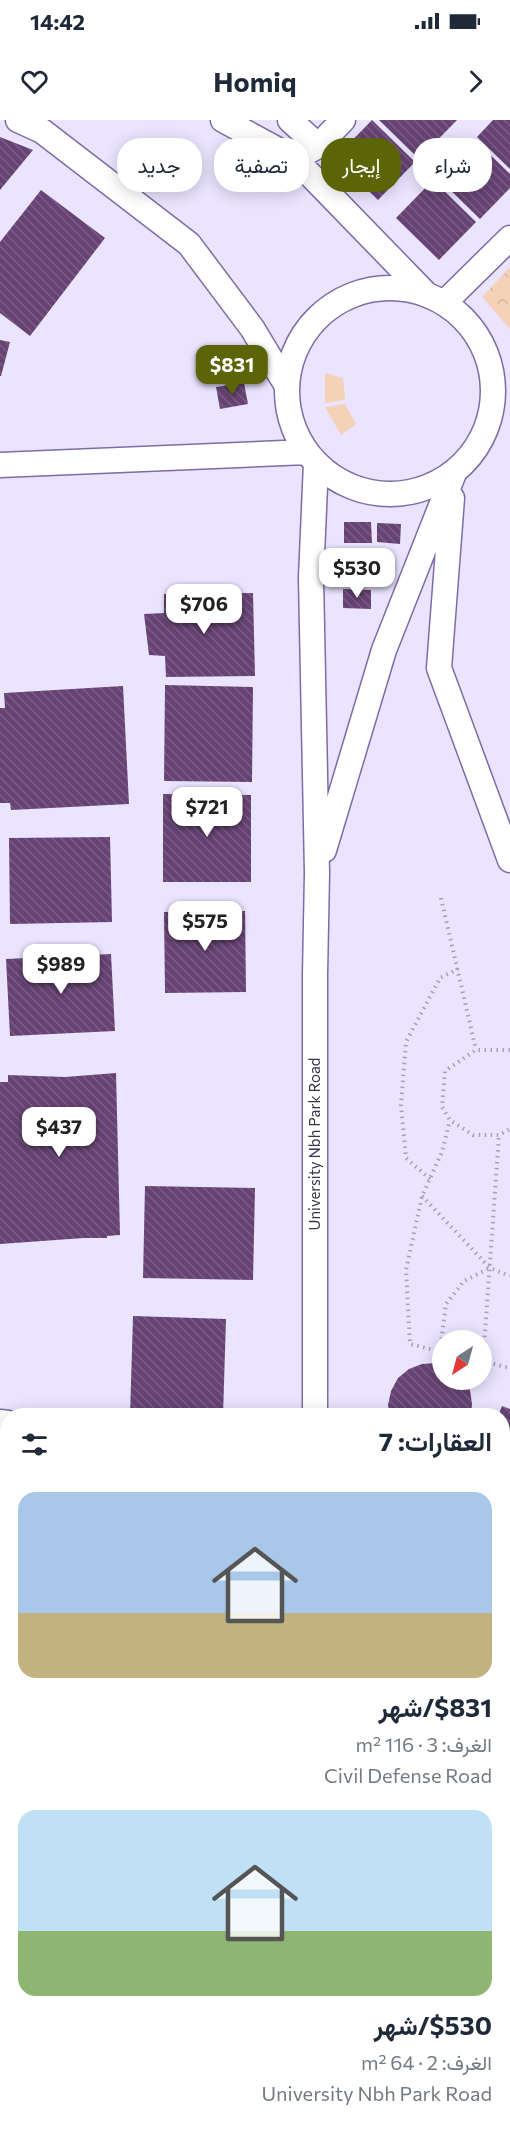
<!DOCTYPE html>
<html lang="ar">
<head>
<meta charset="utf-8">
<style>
  body { margin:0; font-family:Commissioner,Vazirmatn,sans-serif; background:#f2f2f3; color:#1f2937; direction:rtl; height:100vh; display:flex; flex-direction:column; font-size:22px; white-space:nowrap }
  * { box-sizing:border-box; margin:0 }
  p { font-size:20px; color:#747a83 }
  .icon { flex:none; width:33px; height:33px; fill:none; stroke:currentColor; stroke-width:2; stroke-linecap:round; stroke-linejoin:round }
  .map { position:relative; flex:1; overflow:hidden; direction:ltr }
  .sheet { position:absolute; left:0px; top:1288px; width:510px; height:722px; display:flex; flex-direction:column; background:#fff; border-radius:24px 24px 0 0; box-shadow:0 3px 15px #0003; direction:rtl }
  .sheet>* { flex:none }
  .top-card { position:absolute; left:18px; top:18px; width:474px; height:54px; direction:rtl; display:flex; gap:12px }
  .needle { width:39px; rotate:216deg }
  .buttons { position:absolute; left:432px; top:1210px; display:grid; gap:12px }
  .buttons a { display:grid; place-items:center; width:60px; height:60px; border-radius:50%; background:#fff; box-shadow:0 3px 15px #0003; font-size:30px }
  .price { position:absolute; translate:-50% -51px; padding:0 14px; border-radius:12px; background:#fff; color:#222; font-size:20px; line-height:39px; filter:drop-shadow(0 2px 3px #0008) }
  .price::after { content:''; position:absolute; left:50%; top:36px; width:18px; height:14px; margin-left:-9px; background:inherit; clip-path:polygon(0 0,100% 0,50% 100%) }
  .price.selected { background:#5b6506; color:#fff }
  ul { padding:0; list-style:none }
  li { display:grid; align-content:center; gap:12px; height:318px; padding:0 18px }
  li span { display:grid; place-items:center; height:186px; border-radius:18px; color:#555 }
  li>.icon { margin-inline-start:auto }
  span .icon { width:108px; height:108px; fill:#fffc; stroke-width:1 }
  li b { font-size:26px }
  h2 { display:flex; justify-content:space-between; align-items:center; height:72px; padding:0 18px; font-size:26px }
  .pill { padding:0 21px; border-radius:24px; background:#fff; box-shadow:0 3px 15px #0003; font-size:21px; line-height:54px }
  .pill.selected { background:#5b6506; color:#fff }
  .status { display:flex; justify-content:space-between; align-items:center; height:42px; padding:0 30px; background:#fff; direction:ltr }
  .status svg { height:16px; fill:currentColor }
  header { display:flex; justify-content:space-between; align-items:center; height:78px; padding:0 18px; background:#fff; font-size:27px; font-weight:700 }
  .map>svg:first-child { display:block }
  .grass { fill:#f5d1b8 }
  .park { fill:url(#park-crowns) }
  .building { fill:url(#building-back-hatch) }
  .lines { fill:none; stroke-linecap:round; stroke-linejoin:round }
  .minor-casing { stroke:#7d6ca6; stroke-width:27 }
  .path { stroke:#a59fb9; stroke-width:4; stroke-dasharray:1.5 4.5; stroke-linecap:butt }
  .minor { stroke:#fff; stroke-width:24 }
  .labels { text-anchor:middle; stroke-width:6; stroke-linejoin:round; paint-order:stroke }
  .street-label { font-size:15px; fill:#39324b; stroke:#fff }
</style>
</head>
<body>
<div class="status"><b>14:42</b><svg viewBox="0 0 49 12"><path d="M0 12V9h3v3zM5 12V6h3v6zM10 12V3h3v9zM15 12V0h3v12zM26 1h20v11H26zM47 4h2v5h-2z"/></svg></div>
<header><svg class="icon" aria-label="forward" viewBox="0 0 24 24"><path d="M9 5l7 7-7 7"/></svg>Homiq<svg class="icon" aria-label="heart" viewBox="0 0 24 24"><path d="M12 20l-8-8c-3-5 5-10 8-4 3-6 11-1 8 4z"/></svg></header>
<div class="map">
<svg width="510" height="2009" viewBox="0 0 510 2009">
  <defs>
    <pattern id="park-crowns" width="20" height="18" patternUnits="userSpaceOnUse" patternTransform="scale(1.5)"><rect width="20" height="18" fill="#f5d1b8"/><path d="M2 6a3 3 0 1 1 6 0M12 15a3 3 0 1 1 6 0" fill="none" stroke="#d3b4a0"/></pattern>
    <pattern id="building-back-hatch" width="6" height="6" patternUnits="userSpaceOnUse" patternTransform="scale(1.5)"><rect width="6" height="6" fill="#674374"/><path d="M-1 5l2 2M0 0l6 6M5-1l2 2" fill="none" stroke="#7a5c85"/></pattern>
  </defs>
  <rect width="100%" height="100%" fill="#eae4fe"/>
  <path class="grass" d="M325,253l18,5 2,22 -20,3z
    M345,284l11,20 -15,11 -16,-28z"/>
  <path class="park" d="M510,147v62l-28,-32z"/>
  <path class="building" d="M372,0l43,42 -37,38 -43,-42z
    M379,0h78l-38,39z
    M493,0h17v49l-33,-32z
    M0,17l33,13 -33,40z
    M474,19l36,35v14l-30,31 -43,-42z
    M433,60l43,42 -37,38 -43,-42z
    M41,70l64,48 -75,98 -30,-23v-71z
    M0,220l10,2 -9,34h-1z
    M244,263l4,21 -28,5 -4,-22z
    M344,402h27l1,21h-28z
    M377,403l24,1 -1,20 -23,-2z
    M384,443v20l-31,1v-20z
    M343,469l28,1v19l-28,-1z
    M253,473l2,83 -89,1 -1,-21 -16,-1 -5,-41 20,-1v-19z
    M165,565l88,2 -1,95 -88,-1z
    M123,566l6,118 -118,6 -1,-7h-10v-95h5l-1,-15z
    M163,674l88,1v87h-88z
    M110,717l2,85 -102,2 -1,-86z
    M245,791l1,81 -81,1 -1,-81z
    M111,834l4,77 -105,5 -4,-77z
    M116,953l4,162 -13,1v2h-23l-84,6v-162h8v-7l57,2z
    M145,1066l110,2 -2,92 -110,-2z
    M133,1196l93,3 -3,97h-93z
    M437,1243l5,2v15h22l6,10 2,14 -1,12h-81l-2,-11 3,-14 7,-13 11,-9 13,-5z
    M502,1286l8,3v24l-8,-3v-14h-4z
    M502,1354l8,2v159l-8,10z
    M502,1913h8v42h-8z"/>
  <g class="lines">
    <g class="minor-casing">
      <path id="minor" d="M18,0l24,11 147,113 63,84 35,58
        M223,0l72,39 131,135
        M290,0l28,26
        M295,39l23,-13 25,-26
        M287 271a103 103 0 1 1 206 0a103 103 0 1 1-206 0Z
        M444,183l66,-65
        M0,345l307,-13
        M452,378l-13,170 71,192
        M324,730l60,-200 70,-177
        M315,1296v-441l2,-102 -6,-295 5,-115
        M0,1302l8,1
        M0,1531l8,4
        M502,1555l8,-9
        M0,1660l8,2
        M502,1814l8,2
        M308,2002v7"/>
    </g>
    <path class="path" d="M441,778l35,152
      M510,930h-34l-31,21 -3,36 8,13 23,15h26l11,-6
      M430,1059l-24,-21 -5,-53 5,-63 34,-64 18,-9
      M422,1076l68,72 20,8
      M440,1231l6,-47 18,-23 26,-13
      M442,1232l-32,-8 -4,-74 16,-74 20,-44 8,-32
      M482,1241l28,7
      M483,1241l16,-226
      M502,1342l8,2"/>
    <use href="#minor" class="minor"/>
  </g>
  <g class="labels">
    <g class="street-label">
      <text transform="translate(315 1024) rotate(-90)" y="5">University Nbh Park Road</text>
    </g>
  </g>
</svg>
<div class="buttons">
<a><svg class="needle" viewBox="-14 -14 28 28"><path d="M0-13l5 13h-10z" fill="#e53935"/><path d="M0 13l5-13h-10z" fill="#747a83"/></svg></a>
</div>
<b class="price selected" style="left:232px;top:276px">$831</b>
<b class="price" style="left:357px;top:479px">$530</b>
<b class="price" style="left:204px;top:515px">$706</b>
<b class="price" style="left:207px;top:718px">$721</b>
<b class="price" style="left:205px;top:832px">$575</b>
<b class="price" style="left:61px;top:875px">$989</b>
<b class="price" style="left:59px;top:1038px">$437</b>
<div class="top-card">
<a class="pill">شراء</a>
<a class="pill selected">إيجار</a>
<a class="pill">تصفية</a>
<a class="pill">جديد</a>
</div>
<section class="sheet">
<h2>العقارات: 7<svg class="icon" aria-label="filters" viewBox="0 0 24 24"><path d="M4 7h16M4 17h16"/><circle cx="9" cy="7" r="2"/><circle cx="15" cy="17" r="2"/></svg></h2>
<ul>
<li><span style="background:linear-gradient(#a9c7e8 65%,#c2b280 0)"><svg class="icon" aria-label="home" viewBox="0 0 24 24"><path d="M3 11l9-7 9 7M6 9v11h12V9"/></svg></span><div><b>$831/شهر</b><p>الغرف: 3 · 116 m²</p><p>Civil Defense Road</p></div></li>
<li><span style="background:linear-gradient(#bfe0f5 65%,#8fb573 0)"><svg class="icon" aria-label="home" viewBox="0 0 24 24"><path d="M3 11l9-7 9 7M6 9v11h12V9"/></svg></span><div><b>$530/شهر</b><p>الغرف: 2 · 64 m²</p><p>University Nbh Park Road</p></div></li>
</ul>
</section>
</div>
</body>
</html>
